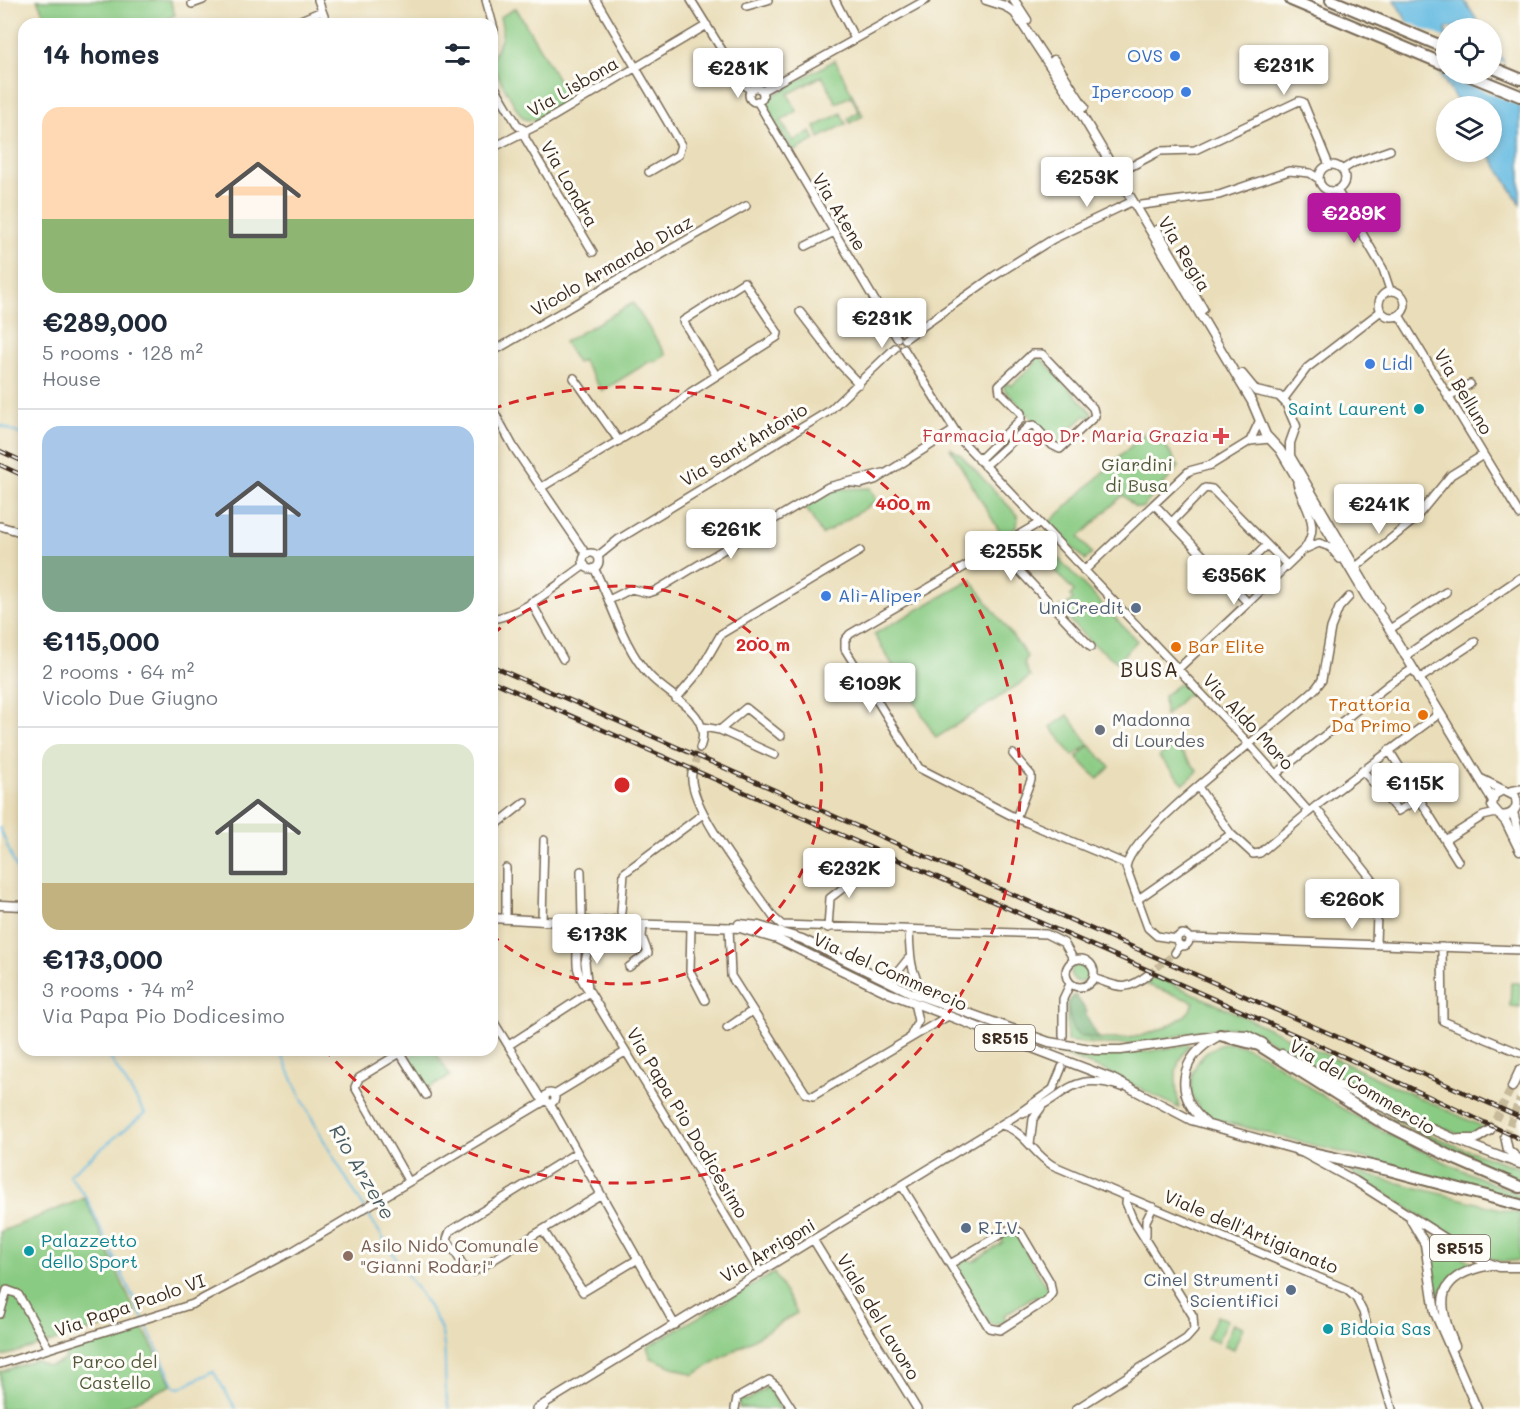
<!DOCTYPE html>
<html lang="en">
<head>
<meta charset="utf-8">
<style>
  body { margin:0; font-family:Mali,sans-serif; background:#f2f2f3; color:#1f2937; height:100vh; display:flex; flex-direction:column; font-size:22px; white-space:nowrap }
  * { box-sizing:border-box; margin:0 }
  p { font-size:20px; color:#747a83 }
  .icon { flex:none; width:33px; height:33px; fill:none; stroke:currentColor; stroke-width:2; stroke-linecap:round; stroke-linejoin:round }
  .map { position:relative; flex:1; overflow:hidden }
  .drawer { position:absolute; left:18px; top:18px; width:480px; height:1038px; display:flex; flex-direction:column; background:#fff; border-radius:18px; box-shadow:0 3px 9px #0003 }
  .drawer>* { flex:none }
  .tools { position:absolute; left:1436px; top:18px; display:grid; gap:12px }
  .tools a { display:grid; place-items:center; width:66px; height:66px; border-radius:50%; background:#fff; box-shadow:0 3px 9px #0003; font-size:30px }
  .price { position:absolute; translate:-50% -51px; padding:0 14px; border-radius:6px; background:#fff; color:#222; font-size:20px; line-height:39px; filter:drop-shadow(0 2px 3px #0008) }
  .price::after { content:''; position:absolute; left:50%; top:36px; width:18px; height:14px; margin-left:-9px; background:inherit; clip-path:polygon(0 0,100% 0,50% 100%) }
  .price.on { background:#b5179e; color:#fff }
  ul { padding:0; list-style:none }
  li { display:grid; align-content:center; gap:12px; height:318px; padding:0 24px }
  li+li { border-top:2px solid #e0e1e3 }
  li span { display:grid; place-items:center; height:186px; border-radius:18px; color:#555 }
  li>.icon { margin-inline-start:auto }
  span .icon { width:108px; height:108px; fill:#fffc; stroke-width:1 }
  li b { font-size:26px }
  h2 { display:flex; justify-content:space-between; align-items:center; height:72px; padding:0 24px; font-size:26px }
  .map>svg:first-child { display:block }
  .green { fill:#8acb83; stroke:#627a50; stroke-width:1.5 }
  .forest { fill:#6faf71; stroke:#556c48; stroke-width:1.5 }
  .water { fill:#64bae1; stroke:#507280; stroke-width:1.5 }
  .pier { fill:#eadeba }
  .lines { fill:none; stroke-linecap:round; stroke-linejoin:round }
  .stream { stroke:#64bae1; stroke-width:2 }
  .minor-tunnel { stroke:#c7ba9b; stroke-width:7; stroke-dasharray:7 3.5; stroke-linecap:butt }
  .major-tunnel { stroke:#c7ba9b; stroke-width:8; stroke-dasharray:8 4; stroke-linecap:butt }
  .minor-casing { stroke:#786955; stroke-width:10 }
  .major-casing { stroke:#786955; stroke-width:11 }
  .highway-casing { stroke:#786955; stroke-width:14 }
  .minor { stroke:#fff; stroke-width:7 }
  .major { stroke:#fff; stroke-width:8 }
  .highway { stroke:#fff; stroke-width:10 }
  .rail-casing { stroke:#3b2a1e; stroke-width:4.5 }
  .rail { stroke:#fdfcf7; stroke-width:2; stroke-dasharray:7; stroke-linecap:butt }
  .ring { fill:none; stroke:#d62828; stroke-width:3; stroke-dasharray:10 8 }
  .shop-dot { fill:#3f7fe0; stroke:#fdfcf7; stroke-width:2 }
  .culture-dot { fill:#0f9aa8; stroke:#fdfcf7; stroke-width:2 }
  .health-dot { fill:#e0444e; stroke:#fdfcf7; stroke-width:2 }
  .service-dot { fill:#5c6f8a; stroke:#fdfcf7; stroke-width:2 }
  .food-dot { fill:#e8710a; stroke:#fdfcf7; stroke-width:2 }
  .worship-dot { fill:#6b7280; stroke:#fdfcf7; stroke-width:2 }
  .education-dot { fill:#8d6e63; stroke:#fdfcf7; stroke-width:2 }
  .labels { text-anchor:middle; stroke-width:6; stroke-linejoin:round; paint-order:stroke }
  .shield { fill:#fdfcf7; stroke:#75695f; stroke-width:1.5 }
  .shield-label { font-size:16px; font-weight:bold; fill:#3b2a1e }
  .shop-label { font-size:18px; fill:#366cbe; stroke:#fdfcf7; text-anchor:end }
  .street-label { font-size:18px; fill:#3b2a1e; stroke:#fdfcf7 }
  .culture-label { font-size:18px; fill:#0d838f; stroke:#fdfcf7; text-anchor:start }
  .health-label { font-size:18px; fill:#be3a42; stroke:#fdfcf7; text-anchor:end }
  .park-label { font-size:18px; fill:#535a3c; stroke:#fdfcf7 }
  .service-label { font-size:18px; fill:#4e5e75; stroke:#fdfcf7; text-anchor:end }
  .food-label { font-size:18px; fill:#c56008; stroke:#fdfcf7; text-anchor:start }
  .worship-label { font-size:18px; fill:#5b616d; stroke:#fdfcf7; text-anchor:start }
  .education-label { font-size:18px; fill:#785e54; stroke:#fdfcf7; text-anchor:start }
  .water-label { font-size:20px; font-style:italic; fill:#495c62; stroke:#fdfcf7 }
  .quarter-label { font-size:21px; letter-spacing:1.5px; fill:#3b2a1e; stroke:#fdfcf7 }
  .centre { fill:#d62828; stroke:#fdfcf7; stroke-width:3 }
  .ring-label { font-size:18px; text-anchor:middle; font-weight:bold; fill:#d62828; stroke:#fdfcf7; stroke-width:6; stroke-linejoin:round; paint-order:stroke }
</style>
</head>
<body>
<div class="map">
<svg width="1520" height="1409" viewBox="0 0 1520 1409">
  <rect width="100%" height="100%" fill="#fdfcf7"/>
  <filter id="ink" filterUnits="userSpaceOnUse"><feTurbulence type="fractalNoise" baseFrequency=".0167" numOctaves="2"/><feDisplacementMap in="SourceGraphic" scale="12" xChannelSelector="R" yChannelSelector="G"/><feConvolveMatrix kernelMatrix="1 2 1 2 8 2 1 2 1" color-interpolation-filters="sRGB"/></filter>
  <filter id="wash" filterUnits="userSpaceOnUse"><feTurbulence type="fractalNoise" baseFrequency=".008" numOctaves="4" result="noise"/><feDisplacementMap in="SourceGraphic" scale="24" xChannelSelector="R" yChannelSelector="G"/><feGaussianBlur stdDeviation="1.35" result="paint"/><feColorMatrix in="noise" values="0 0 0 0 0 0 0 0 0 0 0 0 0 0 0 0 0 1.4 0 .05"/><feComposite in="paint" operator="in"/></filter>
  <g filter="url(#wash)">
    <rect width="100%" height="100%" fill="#eadeba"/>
    <path class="green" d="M37,0h133l5,15 -17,9h-109z
      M516,8l54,92 -35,21 -11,-2 -5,-6 -27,-48c0,-20 16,-19 8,-48z
      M835,60l28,56 -13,7 -2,-5 11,-6 -8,-16 -15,7 -14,-27 -34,18 9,17 -16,10 12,20 18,-9 4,8 -22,12 -24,-39 -1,-12 3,-5z
      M841,113l5,11 -27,14 -4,-11z
      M633,303l33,52 -12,7 -2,-2 -50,31 -20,-31 -5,3 -13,-21z
      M1034,357h6l52,56 -2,6 -4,-4 -26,23 4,5 -3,2 -7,-3 -50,-53 2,-7 5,4 25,-23 -4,-5z
      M1148,430h8l23,37 -37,41 -7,-1 -12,-12 -44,42 13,17 -7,6 -36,-37z
      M950,448l11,7 56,60c4,13 -8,19 -19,25l2,-8z
      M870,488l7,13 -55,34 -17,-29 32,-17z
      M1041,540l96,101 -20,21 -30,-23 -28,-30 1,-3 3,3 10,-10 -3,-3 4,-5 -41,-42z
      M971,580l56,76 -3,8 6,13 -94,61 -62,-104z
      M1180,683l13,10 -8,3 -20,20 -1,-20z
      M1068,715l21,29 -16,12 -22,-29z
      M1174,744l24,27 -14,13 -25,-27z
      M1089,745l21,22 -12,12 -21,-21z
      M1071 973a9 9 0 1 1 18 0a9 9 0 1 1-18 0Z
      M1155,976l333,153 -13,7h-13l-19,-8 -92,-41 -98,-56c-37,-11 -74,8 -111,12 -25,3 -50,1 -75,-2v-38l5,25 7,8c35,6 65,4 96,-14 10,-6 15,-9 19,-20l-49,-18z
      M1511,983h9v24l-10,-1z
      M1227,1043c36,2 78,44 111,63 58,34 119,63 182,89v4l-310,-81c-34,-22 -19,-68 17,-75z
      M1188,1044l2,1c-20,21 -14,38 -11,63l-73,-37 -69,-26c52,12 99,12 151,-1z
      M420,1050h14l16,26 -24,14 -18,-33z
      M1360,1103l96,43 64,22v12l-41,-17z
      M1348,1170l172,44v46l-17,2 -18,-5z
      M85,1198l51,116 -33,13 -103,30v-125z
      M1012,1233l6,4 30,53 -4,7 -5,2 -5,-3 -30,19 2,6 -12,4 -5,-2 -30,-49 1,-11 7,-4 6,3 29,-19v-6z
      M1425,1233l48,30c-20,11 -33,20 -35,46z
      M774,1273l23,40 -104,62 -42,-17 -4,-11z
      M1217,1316l10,4 -10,22 -10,-4z
      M1233,1323l10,4 -9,22 -10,-4z
      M143,1328l29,57 -54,24h-118v-37l36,-12c11,8 17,7 28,0l4,-10z
      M770,1385l5,4 -5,3 11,17 -42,-1v-7l5,-3 2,3 19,-12 -2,-3z"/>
    <path class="forest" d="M1075,995l12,17 -2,1 12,23 6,4 -24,-4 -7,-8 -5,-25z"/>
    <path class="water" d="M1394,0h70l18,28h-36v46h45v-32l29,45v117l-32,-52h3v-46h-31z"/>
    <path class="pier" d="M1403,20l43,18v36h45v-17l18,8 11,17v24l-86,-36z"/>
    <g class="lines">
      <path class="stream" d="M0,425l24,11
        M0,828l24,60
        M105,1050l40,63 -76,62 17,22 89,190 5,1 33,-17 23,38
        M280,1050c26,67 68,131 106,193 16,27 38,52 52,80 12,24 3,59 11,86"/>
    </g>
  </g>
  <g filter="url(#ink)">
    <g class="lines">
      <path class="minor-tunnel" d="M692,773l8,-25
        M1149,974l26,-21"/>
      <path class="major-tunnel" d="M1490,1130l22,-43
        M1505,1136l15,-37"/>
      <g class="minor-casing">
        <path id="minor" d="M318,0l9,24
          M486,0l8,29 -2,13
          M596,0l85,145 -3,10 -29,17
          M691,0l50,81 10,10
          M835,0l20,39
          M192,4l11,-4
          M747,6l21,-6
          M291,24l31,-13
          M492,82l26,44 7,4v8l68,114
          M749 95a7 7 0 1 1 14 0a7 7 0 1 1-14 0Z
          M762,91l164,-91
          M757,101l140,237
          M492,148l52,-26 163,-97
          M1319 178a13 13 0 1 1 26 0a13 13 0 1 1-26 0Z
          M1342,170l11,-7 37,-13
          M1125,177l3,-9 32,-17 35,-1 104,-49 4,1 26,63
          M1337,190l46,79 7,21
          M1142,205l77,-10 70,-24 21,2 9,6
          M806,246l28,-14
          M1379 304a13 13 0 1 1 26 0a13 13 0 1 1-26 0Z
          M800,312l39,51 20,21
          M1399,315l121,200
          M905,339l89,-63 59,-37 80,-38
          M904,349l57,91 287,303 61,69
          M492,352l254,-146
          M574,378l45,63
          M1448,398l22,-14
          M1283,400l24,-32 74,-57
          M492,408l22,40 72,106
          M1250,441l9,-19
          M979,460l42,-41v-6l-21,-21 -1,-7 33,-31h10l51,54 2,8 -35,33 -8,-4 -18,-20 -5,1 -44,40
          M846,482l15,2 14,-4 78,-49
          M1297,483c6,24 25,40 8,65
          M542,487l129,-78 20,-17 86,-55 1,-4 -34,-51 -61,39 33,54
          M1154,504l35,-33 22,-6 39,-24 20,-2
          M1172,522l33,-34 7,1 75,76
          M1039,523l-189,111 -5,6v9l74,119 97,50 110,46
          M0,526l24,7
          M999,549l92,98
          M583 561a8 8 0 1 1 16 0a8 8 0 1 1-16 0Z
          M598,556l21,-17 210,-128 66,-63
          M1356,567l58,-47 37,-45 32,-20
          M594,568c17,33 30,81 55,107 20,22 65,38 51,73
          M1084,571l70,-67 94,99 55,-53 16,-7 11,4 10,12
          M1236,575l31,-30
          M609,600l22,-11 17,4 7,-2 173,-104 55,-14
          M531,602l32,57
          M492,619c35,-6 64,-34 93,-54
          M1390,629l56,-37
          M1405,656l115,-78
          M1178,669l70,-66
          M1419,679l56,-37
          M676,699l23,-27 22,-38 139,-83
          M703,727l17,3 55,25
          M720,730l26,-22 35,28
          M1389,750l69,111
          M1013,754l18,21v5l-15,38
          M1362,770l36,41 22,-13
          M692,773c-5,33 61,115 82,145l8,7 264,9 18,9 10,17
          M1276,774l116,-92 21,-13
          M1198,787l33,47
          M1510,791l10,-2
          M1315,807l63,80 -2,56
          M492,828l33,-26
          M1445,840l38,-24 13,-3
          M581,871l1,50
          M1137,900l94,-66 22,20 7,-1 56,-47 119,-89 2,-7
          M621,912l3,-39 79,-59
          M506,918v-50
          M542,920l2,-80
          M691,926l-1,45 15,29
          M729,927l2,49 75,118 7,2 5,-3 130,-77
          M828,928l2,-30 38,-29
          M909,930c1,29 1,48 22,69
          M1177 940a6 6 0 1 1 12 0a6 6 0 1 1-12 0Z
          M1189,938l331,12
          M578,939c-2,24 -4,33 12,53l170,281
          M1177,939l-20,-3 -9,-8 -22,-61c6,-39 156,-145 190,-179l6,-8 9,-52 8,-20 10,-11
          M1442,947l1,74 77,32
          M1175,953l5,-8
          M1066 973a14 14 0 1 1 28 0a14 14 0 1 1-28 0Z
          M629,967l19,-14 -6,-16 1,-12
          M877,975l19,-1 12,-15
          M1093,978c27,9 31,15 56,-4
          M588,989l-3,-27 5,-22
          M492,1019l48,78 5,1
          M727,1028l25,-17
          M1063,1036v-37l7,-15
          M910,1037l8,-16 -4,-18
          M509,1045l81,-53
          M405,1050l-46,28 -4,9 54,95
          M400,1053l26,42
          M545 1098a5 5 0 1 1 10 0a5 5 0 1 1-10 0Z
          M554,1095l71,-43
          M550,1104l125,221
          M1023,1113c46,-14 44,-44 99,-26
          M1001,1125c24,6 31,28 51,40l294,124 10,9 7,14 29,97
          M1030,1144l3,-25 8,-11
          M576,1153l-126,78 -3,8 19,31 7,2 127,-77
          M902,1186l87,142 11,2 47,-30 5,-7 -2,-11 -29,-49 -6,-4 -7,1 -58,34
          M543,1230l40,62 55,-33
          M1146,1236v-15l7,-14
          M814,1241l103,168
          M0,1314l7,-24 11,4 31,55
          M0,1364l193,-60 98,-52 254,-151
          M536,1409l479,-293 38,-27 9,-22
          M735,1409l2,-11 32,-18 9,7 14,22
          M1076,1409l110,-70 8,-9 -1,-14 -60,-96 -7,-17 1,-7"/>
      </g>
      <g class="major-casing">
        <path id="major" d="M986,0l19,6 10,7 62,94 175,295 14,33 14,15 86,146 18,24 108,179
          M1014,0l13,20
          M1054,60l30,47
          M1157,230l46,79
          M1242,374l14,17 23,5 7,7 10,23 -6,17v13l89,152
          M1481,779l34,17c5,12 -3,22 -16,19
          M1503,790l-9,5 -2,11 14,16 14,29
          M1513,812l7,26
          M0,905l24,1
          M492,918l87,5
          M576 931a10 10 0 1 1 20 0a10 10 0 1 1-20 0Z
          M593,923l23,-3
          M739,924l20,2 43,13 110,54 137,49 47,8h25l107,-16 19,1 16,8
          M596,935l25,-11 70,2 49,2 37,11 112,54 224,86 78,41 107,30 57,31 121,77 23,9h21
          M1282,1054c76,44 155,80 238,110
          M1512,1087l8,-17
          M1206,1123c-34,-29 -26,-66 11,-86
          M1505,1136l3,14 12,10
          M1460,1139h16l14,-9
          M1411,1220l14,24 10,69 42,96
          M1455,1346c-20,-46 -19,-71 36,-81
          M542,1409l3,-5"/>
      </g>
      <g class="highway-casing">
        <path id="highway" d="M1291,0l155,65
          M1331,0l115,48
          M1491,67l29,12
          M1466,74l54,22
          M1220,1035l39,10 119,75 75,38 67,29
          M1298,1150l91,20 131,35"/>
      </g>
      <use href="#minor" class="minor"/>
      <use href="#major" class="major"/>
      <use href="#highway" class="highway"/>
      <g class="rail-casing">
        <path id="rail" d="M0,451l24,11
          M0,465l24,11
          M492,666l1028,451
          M492,681l833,367 195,91"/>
      </g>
      <use href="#rail" class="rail"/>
    </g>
  </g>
  <g class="ring">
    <path d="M493 634A199 199 0 1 1 493 936"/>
    <path d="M492 409A398 398 0 1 1 326 1051"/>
  </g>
  <g class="shop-dot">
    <circle cx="1175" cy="56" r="6"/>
    <circle cx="1186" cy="92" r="6"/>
    <circle cx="1370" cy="364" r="6"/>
    <circle cx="826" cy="596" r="6"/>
  </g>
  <g class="culture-dot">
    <circle cx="1419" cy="409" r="6"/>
    <circle cx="29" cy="1251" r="6"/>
    <circle cx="1328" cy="1329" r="6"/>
  </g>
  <path class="health-dot" d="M1218 427h6v6h6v6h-6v6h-6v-6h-6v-6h6z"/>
  <g class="service-dot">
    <circle cx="1136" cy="608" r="6"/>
    <circle cx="966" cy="1228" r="6"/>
    <circle cx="1291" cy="1290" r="6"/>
  </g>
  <g class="food-dot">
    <circle cx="1176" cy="647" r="6"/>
    <circle cx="1423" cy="715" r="6"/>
  </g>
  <circle class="worship-dot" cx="1100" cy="730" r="6"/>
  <circle class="education-dot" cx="348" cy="1256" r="6"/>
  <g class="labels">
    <g class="shield">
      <rect x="975" y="1025" width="60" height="26" rx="4.5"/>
      <rect x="1430" y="1235" width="60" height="26" rx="4.5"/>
    </g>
    <g class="shield-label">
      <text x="1005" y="1044">SR515</text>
      <text x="1460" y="1254">SR515</text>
    </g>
    <g class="shop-label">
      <text x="1163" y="62">OVS</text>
      <text x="1174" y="98">Ipercoop</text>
      <text x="1382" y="370" text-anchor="start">Lidl</text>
      <text x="838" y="602" text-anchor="start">Alì-Aliper</text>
    </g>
    <g class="street-label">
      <text transform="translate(573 87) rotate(-30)" y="6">Via Lisbona</text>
      <text transform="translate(569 184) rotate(60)" y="6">Via Londra</text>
      <text transform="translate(839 212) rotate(59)" y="6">Via Atene</text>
      <text transform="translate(1184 254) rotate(59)" y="6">Via Regia</text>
      <text transform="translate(612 266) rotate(-30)" y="6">Vicolo Armando Diaz</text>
      <text transform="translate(1463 392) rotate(59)" y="6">Via Belluno</text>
      <text transform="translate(744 445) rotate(-31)" y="6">Via Sant'Antonio</text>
      <text transform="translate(1248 722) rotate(47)" y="6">Via Aldo Moro</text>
      <text transform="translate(890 972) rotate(24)" y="6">Via del Commercio</text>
      <text transform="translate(1362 1087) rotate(31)" y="6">Via del Commercio</text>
      <text transform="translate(687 1123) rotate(59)" y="6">Via Papa Pio Dodicesimo</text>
      <text transform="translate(1251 1232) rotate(23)" y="6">Viale dell'Artigianato</text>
      <text transform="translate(768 1251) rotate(-31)" y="6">Via Arrigoni</text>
      <text transform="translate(130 1306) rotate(-19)" y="6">Via Papa Paolo VI</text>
      <text transform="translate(878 1317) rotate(59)" y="6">Viale del Lavoro</text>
    </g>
    <g class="culture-label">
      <text x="1407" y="415" text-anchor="end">Saint Laurent</text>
      <text x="41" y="1247">Palazzetto<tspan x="41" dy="21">dello Sport</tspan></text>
      <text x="1340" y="1335">Bidoia Sas</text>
    </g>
    <g class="health-label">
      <text x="1209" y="442">Farmacia Lago Dr. Maria Grazia</text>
    </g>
    <g class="park-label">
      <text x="1137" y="471">Giardini<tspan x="1137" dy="21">di Busa</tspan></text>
      <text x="115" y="1368">Parco del<tspan x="115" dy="21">Castello</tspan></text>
    </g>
    <g class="service-label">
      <text x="1124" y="614">UniCredit</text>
      <text x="978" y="1234" text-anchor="start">R.I.V.</text>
      <text x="1279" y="1286">Cinel Strumenti<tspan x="1279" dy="21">Scientifici</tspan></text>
    </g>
    <g class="food-label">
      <text x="1188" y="653">Bar Elite</text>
      <text x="1411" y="711" text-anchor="end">Trattoria<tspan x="1411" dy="21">Da Primo</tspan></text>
    </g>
    <g class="worship-label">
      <text x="1112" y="726">Madonna<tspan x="1112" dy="21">di Lourdes</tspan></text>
    </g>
    <g class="education-label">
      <text x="360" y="1252">Asilo Nido Comunale<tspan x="360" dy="21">"Gianni Rodari"</tspan></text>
    </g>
    <g class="water-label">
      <text transform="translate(362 1172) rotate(59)" y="7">Rio Arzere</text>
    </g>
    <g class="quarter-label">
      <text x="1150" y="677">BUSA</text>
    </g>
  </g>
  <circle cx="622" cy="785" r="9" class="centre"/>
  <g class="ring-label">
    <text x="903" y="510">400 m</text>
    <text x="763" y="651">200 m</text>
  </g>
</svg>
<div class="tools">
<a><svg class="icon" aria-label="locate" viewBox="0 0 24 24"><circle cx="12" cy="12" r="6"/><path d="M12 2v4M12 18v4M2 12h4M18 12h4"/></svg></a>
<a><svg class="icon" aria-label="layers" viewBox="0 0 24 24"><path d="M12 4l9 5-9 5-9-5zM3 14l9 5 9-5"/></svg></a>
</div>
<b class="price" style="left:1284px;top:96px">€231K</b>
<b class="price" style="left:738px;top:99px">€281K</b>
<b class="price" style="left:1087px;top:208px">€253K</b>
<b class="price on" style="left:1354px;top:244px">€289K</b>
<b class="price" style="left:882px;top:349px">€231K</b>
<b class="price" style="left:1379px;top:535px">€241K</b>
<b class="price" style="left:731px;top:560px">€261K</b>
<b class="price" style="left:1011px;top:582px">€255K</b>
<b class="price" style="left:1234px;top:606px">€356K</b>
<b class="price" style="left:870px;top:714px">€109K</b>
<b class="price" style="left:1415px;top:814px">€115K</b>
<b class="price" style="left:849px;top:899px">€232K</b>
<b class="price" style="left:1352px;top:930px">€260K</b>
<b class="price" style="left:597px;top:965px">€173K</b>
<section class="drawer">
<h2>14 homes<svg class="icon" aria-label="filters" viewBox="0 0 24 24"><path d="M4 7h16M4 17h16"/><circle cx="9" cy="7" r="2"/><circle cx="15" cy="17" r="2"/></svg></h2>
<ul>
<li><span style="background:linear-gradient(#ffd9b3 60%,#8fb573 0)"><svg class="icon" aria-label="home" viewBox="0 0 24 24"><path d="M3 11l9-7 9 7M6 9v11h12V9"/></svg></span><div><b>€289,000</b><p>5 rooms · 128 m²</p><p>House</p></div></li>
<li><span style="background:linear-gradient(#a9c7e8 70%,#7fa58c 0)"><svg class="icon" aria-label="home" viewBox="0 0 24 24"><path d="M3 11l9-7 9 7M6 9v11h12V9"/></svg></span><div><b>€115,000</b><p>2 rooms · 64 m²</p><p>Vicolo Due Giugno</p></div></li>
<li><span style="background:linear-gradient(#dfe7d0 75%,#c2b280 0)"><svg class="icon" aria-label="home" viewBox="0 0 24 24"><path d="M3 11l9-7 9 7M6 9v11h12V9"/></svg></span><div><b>€173,000</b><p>3 rooms · 74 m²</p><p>Via Papa Pio Dodicesimo</p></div></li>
</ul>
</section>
</div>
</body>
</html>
